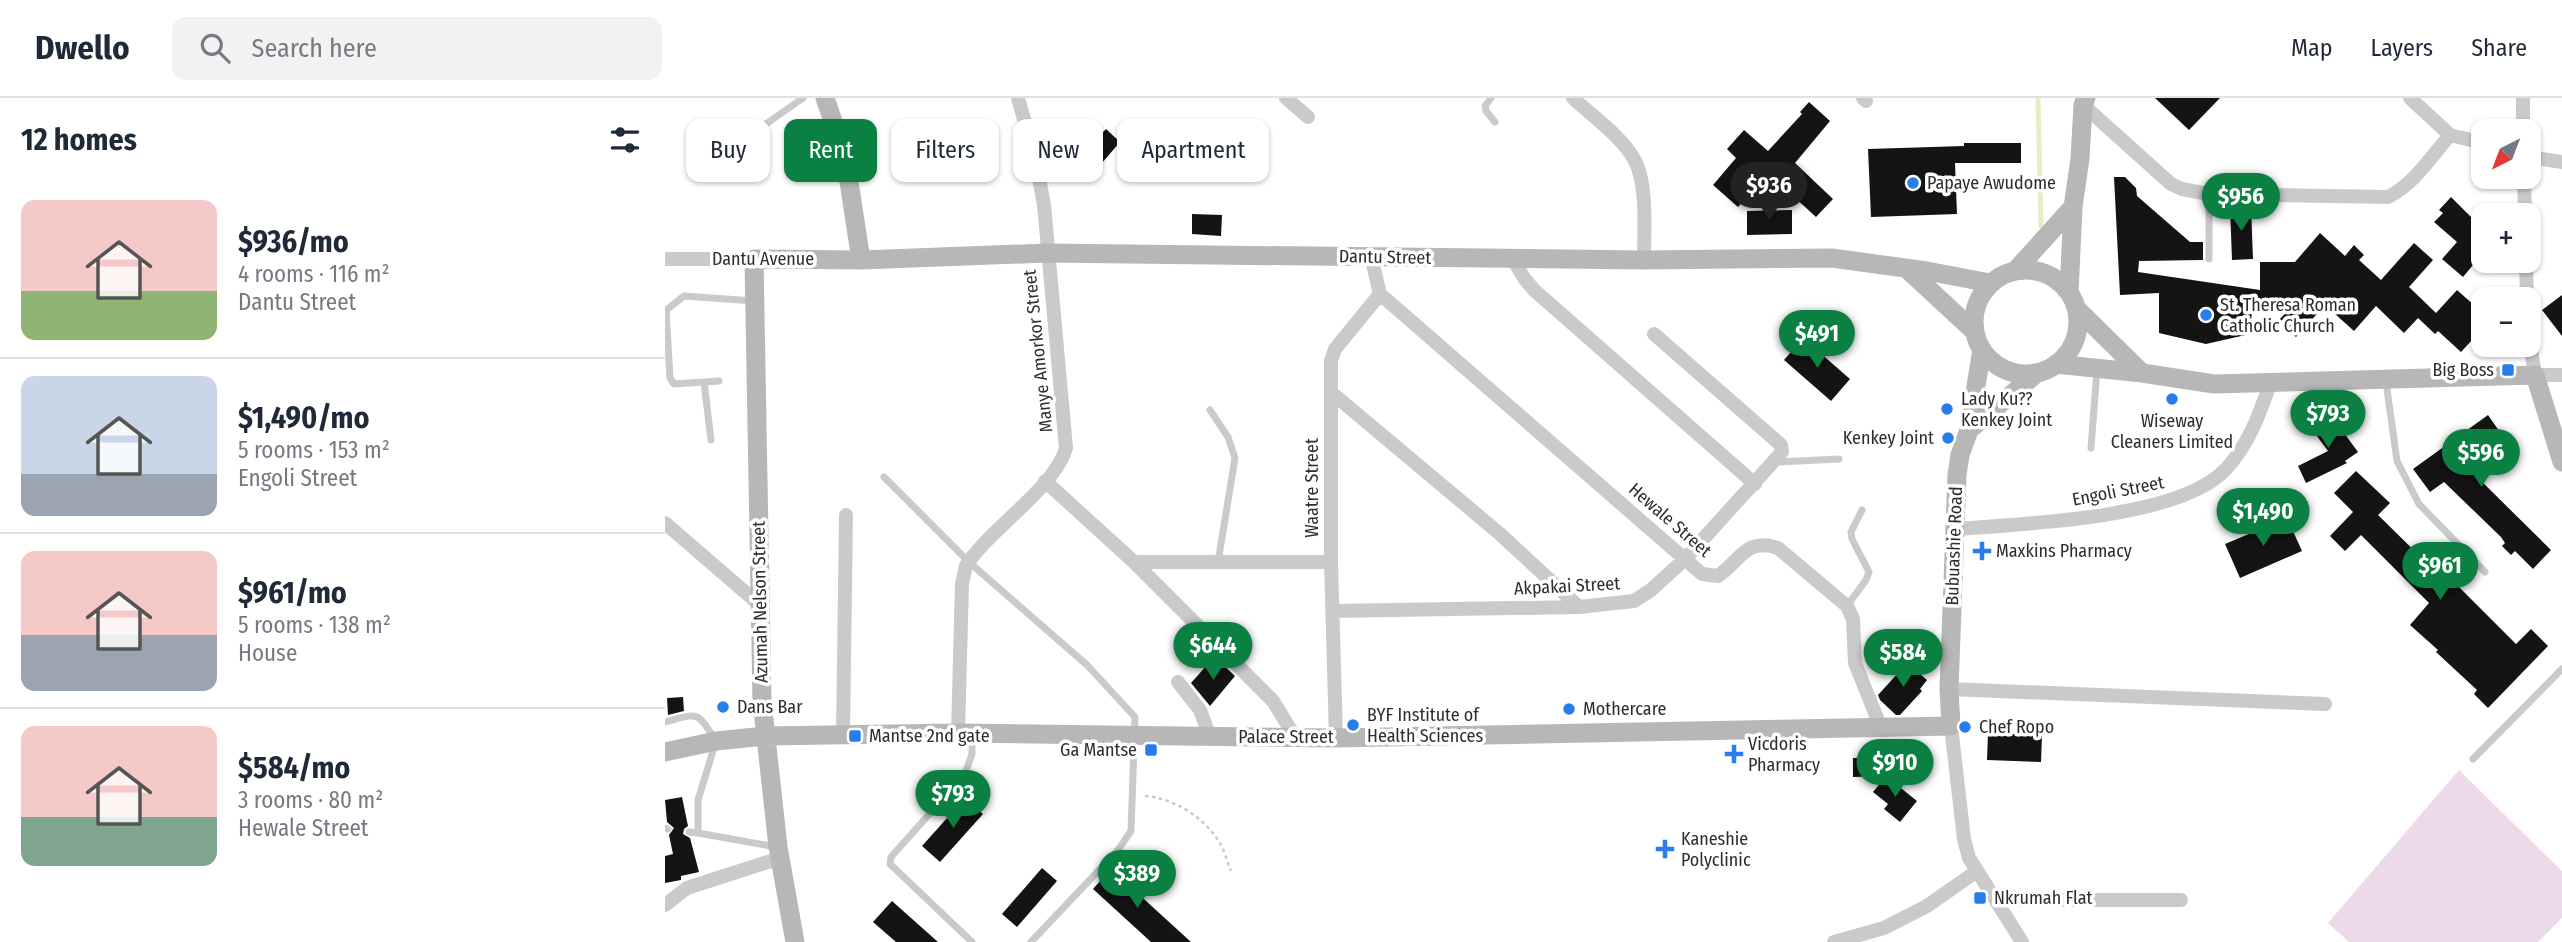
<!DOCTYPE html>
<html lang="en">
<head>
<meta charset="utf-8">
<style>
  body { margin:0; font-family:"Fira Sans Condensed",sans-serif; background:#f2f2f3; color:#1f2937; height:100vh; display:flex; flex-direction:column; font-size:26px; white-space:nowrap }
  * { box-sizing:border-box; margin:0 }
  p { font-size:23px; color:#747a83 }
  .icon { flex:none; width:38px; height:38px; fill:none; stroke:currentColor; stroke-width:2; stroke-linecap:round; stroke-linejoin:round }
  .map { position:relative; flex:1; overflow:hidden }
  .sheet { display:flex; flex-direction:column; background:#fff; width:665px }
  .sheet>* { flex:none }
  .banner { position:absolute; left:21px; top:21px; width:665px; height:63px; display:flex; gap:14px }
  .needle { width:46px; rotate:222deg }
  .tools { position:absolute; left:1806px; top:21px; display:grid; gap:14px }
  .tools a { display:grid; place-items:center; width:70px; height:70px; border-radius:14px; background:#fff; box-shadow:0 2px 5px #0004; font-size:35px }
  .price { position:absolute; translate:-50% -60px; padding:0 16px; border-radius:24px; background:#0b8043; color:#fff; font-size:23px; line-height:46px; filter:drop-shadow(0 2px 4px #0008) }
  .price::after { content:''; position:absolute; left:50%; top:42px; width:21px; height:16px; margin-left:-10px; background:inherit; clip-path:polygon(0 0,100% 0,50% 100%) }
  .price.on { background:#222; color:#fff }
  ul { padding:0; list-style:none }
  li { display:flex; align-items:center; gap:21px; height:175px; padding:0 21px }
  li+li { border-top:2px solid #e0e1e3 }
  li span { display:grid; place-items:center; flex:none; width:196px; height:140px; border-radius:14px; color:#555 }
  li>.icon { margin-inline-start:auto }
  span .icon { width:84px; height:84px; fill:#fffc; stroke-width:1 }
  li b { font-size:30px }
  h2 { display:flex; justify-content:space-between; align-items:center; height:84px; padding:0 21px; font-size:30px }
  .chip { padding:0 24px; border-radius:14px; background:#fff; box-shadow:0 2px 5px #0004; font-size:24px; line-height:63px }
  .chip.on { background:#0b8043; color:#fff }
  header { display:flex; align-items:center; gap:42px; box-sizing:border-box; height:98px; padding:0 35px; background:#fff; border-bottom:2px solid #e0e1e3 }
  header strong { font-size:33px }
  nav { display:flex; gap:38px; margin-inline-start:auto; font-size:24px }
  .search { width:490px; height:63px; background:#f2f2f3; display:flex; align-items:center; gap:18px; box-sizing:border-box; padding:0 24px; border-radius:14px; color:#747a83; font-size:26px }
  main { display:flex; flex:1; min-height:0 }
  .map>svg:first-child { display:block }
  .green { fill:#ecdaea }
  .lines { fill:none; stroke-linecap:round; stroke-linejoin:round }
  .stream { stroke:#ebecc5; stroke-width:5 }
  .building { fill:#141414 }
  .path { stroke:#cacaca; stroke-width:2.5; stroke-dasharray:3.5 3.5; stroke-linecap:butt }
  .lane { stroke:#cacaca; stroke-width:7 }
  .street { stroke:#cacaca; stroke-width:14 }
  .secondary { stroke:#b7b7b7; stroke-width:19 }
  .poi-dot { fill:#287dec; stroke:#fff; stroke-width:2.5 }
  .labels { text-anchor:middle; stroke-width:7; stroke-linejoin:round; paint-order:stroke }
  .poi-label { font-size:18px; fill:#2d2d2d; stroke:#fff; text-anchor:start }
  .street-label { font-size:18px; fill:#2d2d2d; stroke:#fff }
</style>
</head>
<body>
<header>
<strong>Dwello</strong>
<div class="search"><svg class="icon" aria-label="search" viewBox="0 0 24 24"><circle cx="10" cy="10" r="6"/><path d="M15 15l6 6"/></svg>Search here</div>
<nav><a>Map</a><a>Layers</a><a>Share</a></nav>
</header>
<main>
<section class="sheet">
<h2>12 homes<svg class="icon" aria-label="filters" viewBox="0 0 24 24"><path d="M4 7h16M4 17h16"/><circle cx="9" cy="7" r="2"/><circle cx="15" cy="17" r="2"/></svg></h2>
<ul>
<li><span style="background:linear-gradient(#f6c9c9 65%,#8fb573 0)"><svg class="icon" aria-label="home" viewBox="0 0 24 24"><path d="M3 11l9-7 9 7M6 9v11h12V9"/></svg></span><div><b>$936/mo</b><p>4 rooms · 116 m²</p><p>Dantu Street</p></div></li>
<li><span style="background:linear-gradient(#c9d6e8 70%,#9aa5b1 0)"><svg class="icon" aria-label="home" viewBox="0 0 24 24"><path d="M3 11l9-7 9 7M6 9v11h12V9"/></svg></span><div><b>$1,490/mo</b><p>5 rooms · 153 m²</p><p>Engoli Street</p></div></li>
<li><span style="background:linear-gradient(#f6c9c9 60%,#9aa5b1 0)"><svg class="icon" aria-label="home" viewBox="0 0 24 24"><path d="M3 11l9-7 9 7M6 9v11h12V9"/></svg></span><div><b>$961/mo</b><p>5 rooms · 138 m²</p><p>House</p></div></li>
<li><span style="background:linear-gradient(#f6c9c9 65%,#7fa58c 0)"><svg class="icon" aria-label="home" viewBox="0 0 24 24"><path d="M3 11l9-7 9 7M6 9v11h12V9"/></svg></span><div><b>$584/mo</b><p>3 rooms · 80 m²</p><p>Hewale Street</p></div></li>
</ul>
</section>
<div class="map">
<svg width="1897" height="844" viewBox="0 0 1897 844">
  <rect width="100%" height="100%" fill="#fff"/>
  <path class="green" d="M1794,672l103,101v47l-24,24h-189l-21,-19z"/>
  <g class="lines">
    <path class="stream" d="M1373,0l3,128"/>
  </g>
  <path class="building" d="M1490,0h65l-31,32z
    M1144,4l21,19 -35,42 38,36 -17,18 -48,-44 -30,34 -25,-22 23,-27 -9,-9 17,-19 24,21 34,-37 -2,-2z
    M424,26l12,10 5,-5 14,13 -24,28 -14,-12 6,-7 -13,-11z
    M476,38l12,11 -17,19 -12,-11z
    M1299,45h57v20h-66l2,51 -86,3 -3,-68 96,-3z
    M1449,79h11l11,11 1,8 53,46h13v18l-64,1 -1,11 122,18v-28h35l25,-29 25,23 9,-11 10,10 -5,5 22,20 33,-37 19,17 -24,27 27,26 21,-23 26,23v24l-7,7 -4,-4 -11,12 -23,-21 -3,3 -17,-16 -14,15 -28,-27 -22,25 -29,-26 -29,32 -18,-16 18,-19h-39l-4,-4 -3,36 -44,10 -47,-11v-40l-39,2z
    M1786,99l32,32v24l-20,24 -21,-18 15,-17 -23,-20 9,-9 -4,-3z
    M1586,108l2,53 -21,1 -2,-53z
    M1127,112v24l-45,1v-24z
    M527,116l30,1 -1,21 -29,-2z
    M1897,197v41l-20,-26z
    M1138,240l47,41 -19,22 -47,-41z
    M1665,316l28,38 -13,9 2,2 -41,20 -8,-17 30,-15 -17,-23z
    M1823,317l16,23 -38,28 85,84 -18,19 -18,-18 -4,4 -9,-9 3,-3 -4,-6 -57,-55 -14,10 -17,-23z
    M1691,373l34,32 -12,12 54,53 19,17 3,-3 62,62 15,-15 17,17 -60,62 -14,-14 3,-4 -41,-38 2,-2 -28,-25 19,-22 -68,-68 -16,16 -15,-15 23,-24 -19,-19z
    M1622,420l15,33 -62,27 -15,-34z
    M1245,562l12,10 -3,3 8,7 -7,9 2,2 -22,24h-4l-16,-15 -2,-5z
    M555,564l15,14 -25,30 -19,-23 16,-18 5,5z
    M18,599l1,14 -16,4 -1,-17z
    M1323,635l54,2 -1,27 -54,-2z
    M1259,659l1,18 -72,2v-19z
    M1221,678l31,25 -17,21 -16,-13 4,-5 -15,-12z
    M17,699l6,29 -4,3 -1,5 7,4 9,34 -18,4v4l-16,3v-27l8,-2 -4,-19 5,-7 -7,-6 -2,-22z
    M300,700l18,16 -43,48 -18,-16z
    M377,770l15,13 -40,46 -15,-13z
    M446,771l80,73h-40l-58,-53z
    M227,803l46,41h-42l-23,-20z"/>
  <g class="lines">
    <path class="path" d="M480,698c28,2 57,20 73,44 6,9 9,21 13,31"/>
    <path class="lane" d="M826,0l-6,8 1,5 9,11
      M62,39l39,-13 37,-26
      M1544,161v-65
      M1,212l4,68 4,6 45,-3
      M0,213l19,-15 70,5
      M39,284l7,58
      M1721,284l11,79 22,43 66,68
      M545,312l18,27 7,21 -17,104
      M1426,350l6,-79
      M1111,364l63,-3
      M219,379l85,85 118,103 48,52 -4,114 -13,19 -87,92
      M1182,508l19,-26 3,-8 -17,-33 -1,-7 11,-22
      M0,624c34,-9 31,-12 51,19l-18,59v33l-9,-1
      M307,636v20l-7,20 -74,83 -1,7 82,78
      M1808,661l89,-90
      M0,730l3,1
      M33,735l79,14"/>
    <path class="street" d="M621,0l22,19
      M908,0c18,17 49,39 61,61 14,24 10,73 10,101
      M1198,0l3,3
      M1745,0l40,37 33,8
      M1858,0v33
      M1418,7l88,79 11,5 27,5 179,3c26,-13 43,-40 62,-62
      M1864,59l33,5
      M1859,79l1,38
      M847,160l12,20 10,12 221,194
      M0,161h89
      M1861,163l1,38
      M715,196l322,280 16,2c23,-16 28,-39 60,-28l69,58 6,13 2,44 26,65
      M1864,238l6,39h27
      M667,295l168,141 79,73
      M380,383l89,81 139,139 22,36
      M0,425l95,82
      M1290,431c67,-5 225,-10 271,-60 23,-25 33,-54 44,-85
      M469,464h197
      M669,513l245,-4 55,-6 17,-11 34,-31 97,-107 -1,-7 -127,-111
      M513,584l22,28 10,27
      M1284,591l376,15
      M1286,628l13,113 5,19 53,84
      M293,635l4,-149 4,-18c22,-36 89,-78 100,-118l-22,-243 -8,-43 -18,-64
      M178,637l3,-220
      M671,640l-5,-176v-201l4,-12 45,-55 -9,-38
      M1332,802h184
      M0,807l22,-17 93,-30
      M1169,844l50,-14 43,-22 50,-35"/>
    <path class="secondary" d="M160,0l20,58 16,104
      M1243,172l67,62
      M1309 224a52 52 0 1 1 104 0a52 52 0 1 1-104 0Z
      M1350,173l58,-64
      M1404,195l4,-86 7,-48 3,-54 3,-7
      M1411,210l66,65
      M1391,266l86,9 72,11 321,-9 27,87
      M1304,332l68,-57
      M0,654l51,-11 49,-5 193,-3 378,5 615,-12 -2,-37 8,-214 3,-20 9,-25 13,-81
      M130,844l-17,-95 -16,-146 -8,-442 107,1 186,-7 597,7 188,-2 95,13 63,12"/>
  </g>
  <g class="poi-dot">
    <circle cx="1248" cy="85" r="7"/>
    <circle cx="1541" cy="217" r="7"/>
    <rect x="1836" y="265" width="14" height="14" rx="3.5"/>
    <circle cx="1507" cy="301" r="7"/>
    <circle cx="1282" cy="311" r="7"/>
    <circle cx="1283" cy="340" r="7"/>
    <path d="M1313.5 442.5h7v7h7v7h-7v7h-7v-7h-7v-7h7z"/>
    <circle cx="58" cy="609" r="7"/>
    <circle cx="904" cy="611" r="7"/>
    <circle cx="688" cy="627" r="7"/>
    <circle cx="1300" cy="629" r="7"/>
    <rect x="183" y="631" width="14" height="14" rx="3.5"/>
    <rect x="479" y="645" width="14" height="14" rx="3.5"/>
    <path d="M1065.5 645.5h7v7h7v7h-7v7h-7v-7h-7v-7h7z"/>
    <path d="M996.5 740.5h7v7h7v7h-7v7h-7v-7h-7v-7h7z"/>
    <rect x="1308" y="793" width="14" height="14" rx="3.5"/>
  </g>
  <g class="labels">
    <g class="poi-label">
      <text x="1262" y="91">Papaye Awudome</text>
      <text x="1555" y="213">St. Theresa Roman<tspan x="1555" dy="21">Catholic Church</tspan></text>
      <text x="1829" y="278" text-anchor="end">Big Boss</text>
      <text x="1296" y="307">Lady Ku??<tspan x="1296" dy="21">Kenkey Joint</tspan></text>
      <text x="1507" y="329" text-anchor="middle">Wiseway<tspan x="1507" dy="21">Cleaners Limited</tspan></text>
      <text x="1269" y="346" text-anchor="end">Kenkey Joint</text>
      <text x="1331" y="459">Maxkins Pharmacy</text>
      <text x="72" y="615">Dans Bar</text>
      <text x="918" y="617">Mothercare</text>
      <text x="702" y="623">BYF Institute of<tspan x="702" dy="21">Health Sciences</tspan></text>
      <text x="1314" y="635">Chef Ropo</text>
      <text x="204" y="644">Mantse 2nd gate</text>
      <text x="1083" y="652">Vicdoris<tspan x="1083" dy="21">Pharmacy</tspan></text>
      <text x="472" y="658" text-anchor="end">Ga Mantse</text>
      <text x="1016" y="747">Kaneshie<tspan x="1016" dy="21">Polyclinic</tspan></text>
      <text x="1329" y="806">Nkrumah Flat</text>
    </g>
    <g class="street-label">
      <text transform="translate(720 159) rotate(1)" y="6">Dantu Street</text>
      <text x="98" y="167">Dantu Avenue</text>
      <text transform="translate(373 253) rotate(-96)" y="6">Manye Amorkor Street</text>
      <text transform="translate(647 390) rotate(-90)" y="6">Waatre Street</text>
      <text transform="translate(1453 393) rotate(-11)" y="6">Engoli Street</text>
      <text transform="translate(1005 422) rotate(41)" y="6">Hewale Street</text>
      <text transform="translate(1289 448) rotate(-88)" y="6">Bubuashie Road</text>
      <text transform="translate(902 488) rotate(-3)" y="6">Akpakai Street</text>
      <text transform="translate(95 504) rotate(-91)" y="6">Azumah Nelson Street</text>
      <text x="621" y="645">Palace Street</text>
    </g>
  </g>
</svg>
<div class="tools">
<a><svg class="needle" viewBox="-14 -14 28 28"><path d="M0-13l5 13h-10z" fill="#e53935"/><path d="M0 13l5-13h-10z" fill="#747a83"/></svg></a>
<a>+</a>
<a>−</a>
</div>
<b class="price on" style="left:1104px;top:124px">$936</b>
<b class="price" style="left:1576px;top:135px">$956</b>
<b class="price" style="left:1152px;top:272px">$491</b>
<b class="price" style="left:1663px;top:352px">$793</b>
<b class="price" style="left:1816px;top:391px">$596</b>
<b class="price" style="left:1598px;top:450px">$1,490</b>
<b class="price" style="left:1775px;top:504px">$961</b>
<b class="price" style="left:548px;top:584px">$644</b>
<b class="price" style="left:1238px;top:591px">$584</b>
<b class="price" style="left:1230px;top:701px">$910</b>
<b class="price" style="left:288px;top:732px">$793</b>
<b class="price" style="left:472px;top:812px">$389</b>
<div class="banner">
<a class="chip">Buy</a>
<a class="chip on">Rent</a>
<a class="chip">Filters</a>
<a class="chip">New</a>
<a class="chip">Apartment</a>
</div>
</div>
</main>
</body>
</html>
